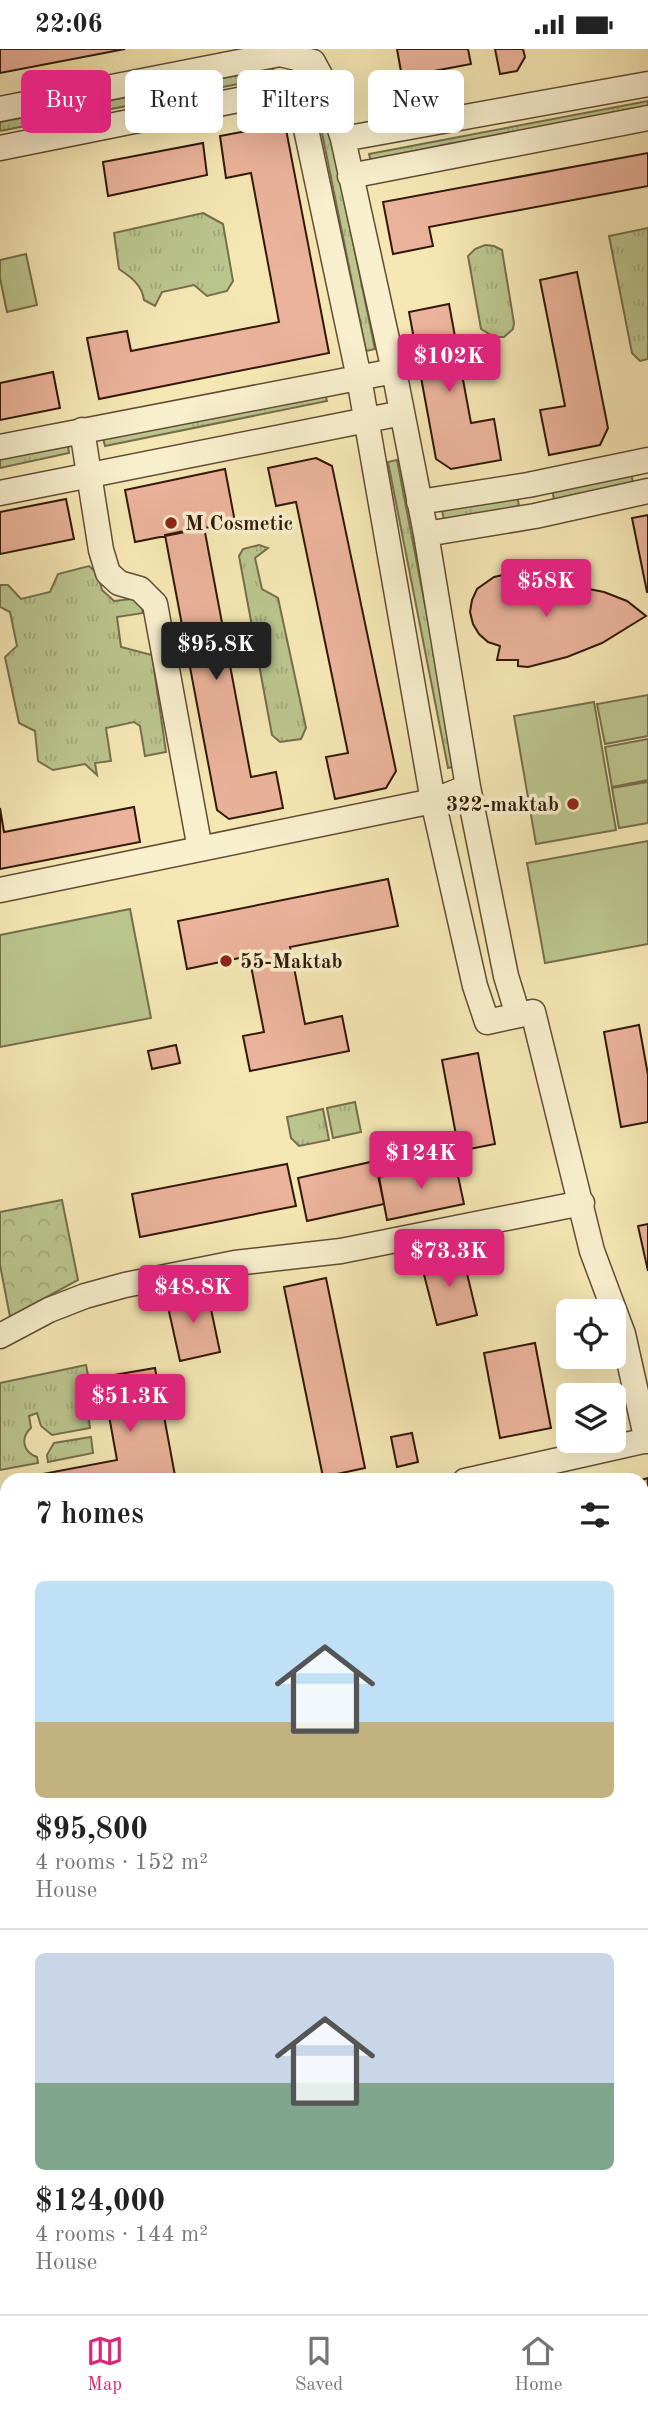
<!DOCTYPE html>
<html lang="en">
<head>
<meta charset="utf-8">
<style>
  body { margin:0; font-family:"Old Standard TT",serif; background:#f6f6f6; color:#222; height:100vh; display:flex; flex-direction:column; font-size:26px; white-space:nowrap }
  * { box-sizing:border-box; margin:0 }
  p { font-size:23px; color:#767676 }
  .icon { flex:none; width:38px; height:38px; fill:none; stroke:currentColor; stroke-width:2; stroke-linecap:round; stroke-linejoin:round }
  .map { position:relative; flex:1; overflow:hidden }
  .drawer { position:absolute; left:0px; top:1424px; width:649px; height:842px; display:flex; flex-direction:column; background:#fff; border-radius:21px 21px 0 0; box-shadow:0 7px 28px #0002 }
  .drawer>* { flex:none }
  .banner { position:absolute; left:21px; top:21px; width:607px; height:63px; display:flex; gap:14px }
  .fabs { position:absolute; left:556px; top:1250px; display:grid; gap:14px }
  .fabs a { display:grid; place-items:center; width:70px; height:70px; border-radius:10px; background:#fff; box-shadow:0 7px 28px #0002; font-size:35px }
  .price { position:absolute; translate:-50% -60px; padding:0 16px; border-radius:7px; background:#db2777; color:#fff; font-size:23px; line-height:46px; filter:drop-shadow(0 2px 4px #0008) }
  .price::after { content:''; position:absolute; left:50%; top:42px; width:21px; height:16px; margin-left:-10px; background:inherit; clip-path:polygon(0 0,100% 0,50% 100%) }
  .price.current { background:#222; color:#fff }
  ul { padding:0; list-style:none }
  li { display:grid; align-content:center; gap:14px; height:371px; padding:0 35px }
  li+li { border-top:2px solid #e0e0e0 }
  li span { display:grid; place-items:center; height:217px; border-radius:10px; color:#555 }
  li>.icon { margin-inline-start:auto }
  span .icon { width:126px; height:126px; fill:#fffc; stroke-width:1 }
  li b { font-size:30px }
  h2 { display:flex; justify-content:space-between; align-items:center; height:84px; padding:0 35px; font-size:30px }
  .pill { padding:0 24px; border-radius:10px; background:#fff; box-shadow:0 7px 28px #0002; font-size:24px; line-height:63px }
  .pill.current { background:#db2777; color:#fff }
  .status { display:flex; justify-content:space-between; align-items:center; height:49px; padding:0 35px; background:#fff; direction:ltr }
  .status svg { height:19px; fill:currentColor }
  .dock { display:flex; justify-content:space-around; align-items:center; height:98px; border-top:2px solid #e0e0e0; background:#fff; font-size:19px; color:#767676 }
  .dock a { display:grid; justify-items:center; gap:4px }
  .dock .current { color:#db2777 }
  .map>svg:first-child { display:block }
  .grass { fill:url(#grass-tufts); stroke:#766e4c; stroke-width:2 }
  .forest { fill:url(#forest-crowns); stroke:#766e4c; stroke-width:2 }
  .park { fill:#bbc58e; stroke:#766e4c; stroke-width:2 }
  .building { fill:#ebb39b; stroke:#31180a; stroke-width:2 }
  .lines { fill:none; stroke-linecap:round; stroke-linejoin:round }
  .minor-casing { stroke:#624c34; stroke-width:27 }
  .major-casing { stroke:#31180a; stroke-width:34 }
  .minor { stroke:#f8efce; stroke-width:24 }
  .major { stroke:#f5e7b4; stroke-width:32 }
  .rail { stroke:#31180a; stroke-width:5; stroke-dasharray:12 12; stroke-linecap:butt }
  .poi-dot { fill:#8f2418; stroke:#f8efce; stroke-width:2.5 }
  .labels { text-anchor:middle; stroke-width:7; stroke-linejoin:round; paint-order:stroke }
  .poi-label { font-size:21px; font-weight:bold; fill:#31180a; stroke:#f8efce; text-anchor:start }
</style>
</head>
<body>
<div class="status"><b>22:06</b><svg viewBox="0 0 49 12"><path d="M0 12V9h3v3zM5 12V6h3v6zM10 12V3h3v9zM15 12V0h3v12zM26 1h20v11H26zM47 4h2v5h-2z"/></svg></div>
<div class="map">
<svg width="648" height="2265" viewBox="0 0 648 2265">
  <defs>
    <pattern id="grass-tufts" width="24" height="20" patternUnits="userSpaceOnUse" patternTransform="scale(1.75)"><rect width="24" height="20" fill="#bbc58e"/><path d="M3 7l-1-3M5 7V3M7 7l1-3M15 17l-1-3M17 17v-4M19 17l1-3" fill="none" stroke="#a1a879"/></pattern>
    <pattern id="forest-crowns" width="20" height="18" patternUnits="userSpaceOnUse" patternTransform="scale(1.75)"><rect width="20" height="18" fill="#bbc58e"/><path d="M2 6a3 3 0 1 1 6 0M12 15a3 3 0 1 1 6 0" fill="none" stroke="#a1a879"/></pattern>
  </defs>
  <rect width="100%" height="100%" fill="#f5e7b4"/>
  <filter id="stains"><feTurbulence type="fractalNoise" baseFrequency=".00286" numOctaves="4"/><feColorMatrix values="0 0 0 0 .2 0 0 0 0 .09 0 0 0 0 .02 0 0 0 .5 -.17"/></filter>
  <radialGradient id="worn" r=".72"><stop offset=".6" stop-color="#630" stop-opacity="0"/><stop offset="1" stop-color="#630" stop-opacity=".3"/></radialGradient>
  <path class="grass" d="M273,19l1,9 -274,54v-9z
    M648,52v8l-277,52 -2,-7z
    M328,72l47,228 -9,2 -46,-228z
    M203,164l20,11 10,57 -6,10 -20,5 -13,-11 -32,7 -7,14 -11,-6c-2,-15 -13,-23 -25,-31l-5,-36z
    M648,179v131l-8,2 -8,-8 -23,-117z
    M485,196l9,1 8,4 12,73 -1,6 -9,8h-10l-13,-8 -13,-73 7,-7z
    M325,345l2,7 -222,45 -2,-8z
    M68,396l1,8 -69,15v-9z
    M397,411l59,306 -8,2 -60,-306z
    M631,423l2,11 -79,17 -2,-11z
    M517,446l2,11 -74,17 -3,-12z
    M259,496l9,3 -13,10 7,31 16,9 28,130 -5,11 -21,3 -8,-7 -33,-179 4,-7z
    M89,517l9,8 4,16 12,11 26,-3 3,15 -26,4 4,30 31,8 14,97 -21,4 -5,-30 -6,-4 -28,6 5,33 -16,2 2,12 -12,-11 -32,6 -15,-9 -3,-30 -16,-8 -14,-66 12,-11 -7,-34 -10,-5v-22h8l13,14 29,-7 8,-18z
    M355,1053l6,30 -28,6 -6,-30z
    M323,1060l6,31 -30,6 -8,-8 -4,-21z
    M86,1316l5,26 -5,2 4,35 -38,7 -11,-9 -4,-13 -8,3 2,12c-11,10 -8,24 6,29l1,6 -38,7v-87z
    M91,1388l2,16 -45,9 -1,-7 7,-12z
    M382,2259h157l-26,6h-129z"/>
  <path class="forest" d="M62,1151l16,80 -68,37 -10,-52v-53z
    M648,1665v354l-6,1v-354z"/>
  <path class="park" d="M26,205l11,51 -30,7 -7,-34v-18z
    M648,646v41l-43,8 -8,-40z
    M594,653l22,128 -80,14 -22,-128z
    M648,690v41l-36,7 -7,-40z
    M648,733v41l-29,5 -7,-40z
    M648,792v103l-103,19 -18,-100z
    M130,860l21,109 -151,29v-112z"/>
  <path class="building" d="M0,0h125l-125,24z
    M397,0h71l3,15 -69,13z
    M495,0h28l2,8 -8,14 -17,3z
    M285,75l44,229 -230,46 -12,-61 40,-7 4,20 148,-29 -28,-149 -25,5 -6,-42z
    M203,94l4,32 -99,21 -5,-34z
    M648,104v33l-219,41 4,19 -40,8 -10,-52z
    M577,223l31,156 -8,17 -51,10 -9,-45 25,-4 -25,-126z
    M449,255l22,119 23,-4 7,41 -50,9 -15,-10 -27,-147z
    M53,323l7,36 -60,12v-37z
    M316,409l16,8 64,305 -10,17 -51,11 -9,-42 22,-4 -52,-251 -20,4 -8,-38z
    M225,420l10,53 -100,20 -10,-52z
    M66,450l8,40 -74,15v-42z
    M648,466v77h-1l-15,-74z
    M204,478l47,250 25,-5 7,36 -54,11 -12,-9 -52,-275z
    M507,525l12,2 14,10 9,-11 12,14 25,-2 25,5 23,9 19,15 -44,27 -35,14 -39,10 -10,-1v-6h-21l3,-14 -12,-4 -9,-8 -6,-10 -3,-12 2,-12 5,-11 17,-12z
    M134,758l6,35 -140,27v-61l4,24z
    M388,830l10,47 -108,21 15,77 37,-8 7,35 -99,20 -7,-35 21,-4 -15,-76 -62,13 -9,-48z
    M639,976l9,50v47l-27,5 -17,-95z
    M176,996l4,18 -28,6 -4,-18z
    M478,1004l17,91 -36,7 -17,-91z
    M375,1112l9,43 -77,17 -9,-43z
    M455,1113l9,42 -77,16 -8,-43z
    M287,1115l9,42 -156,31 -8,-43z
    M648,1175v47l-10,-45z
    M462,1204l15,62 -40,10 -16,-62z
    M326,1229l39,190 -42,9 -39,-190z
    M207,1241l13,62 -40,9 -14,-63z
    M535,1294l16,85 -51,10 -16,-85z
    M155,1319l21,113h-143l-1,-5 85,-16 -15,-83z
    M412,1384l6,29 -21,5 -6,-30z
    M648,1429v53l-6,1v-51h-5z
    M648,1551v56l-6,1v-56z
    M648,1677v35l-6,1v-35z
    M7,1698v41l-7,-2v-35l3,2z
    M0,1737l7,2v101l-7,2z"/>
  <g class="lines">
    <g class="minor-casing">
      <path id="minor" d="M287,52l26,-39
        M0,60l280,-55 33,8 14,26 16,51 51,232 32,163 42,253 38,189 12,39
        M343,90l305,-55
        M0,99l253,-51c30,-1 42,3 53,32l53,249 74,423 42,185 12,36 46,-10 59,239 31,83 24,107
        M350,127l298,-58
        M82,381l19,120 7,23 11,10 21,6 15,15 45,245
        M0,398l394,-76
        M0,444l402,-80
        M419,453l109,-17 120,-25
        M426,485l109,-18 113,-25
        M0,841l433,-89 35,-14
        M0,1287l49,-26 36,-14 40,-11 110,-22 106,-12 241,-48
        M465,1432l183,-41
        M0,1531l7,1"/>
    </g>
    <g class="major-casing">
      <path id="major" d="M642,2085l6,-2
        M642,2164l6,-1
        M0,2217l7,-1
        M160,2265l28,-6"/>
    </g>
    <use href="#minor" class="minor"/>
    <use href="#major" class="major"/>
    <path class="rail" d="M642,2121l6,-1
      M642,2136l6,-1
      M0,2250l7,-1
      M21,2265l47,-6"/>
  </g>
  <g class="poi-dot">
    <circle cx="171" cy="474" r="7"/>
    <circle cx="573" cy="755" r="7"/>
    <circle cx="226" cy="912" r="7"/>
  </g>
  <g class="labels">
    <g class="poi-label">
      <text x="185" y="481">M Cosmetic</text>
      <text x="559" y="762" text-anchor="end">322-maktab</text>
      <text x="240" y="919">55-Maktab</text>
    </g>
  </g>
  <rect width="100%" height="100%" filter="url(#stains)"/>
  <rect width="100%" height="100%" fill="url(#worn)"/>
</svg>
<div class="fabs">
<a><svg class="icon" aria-label="locate" viewBox="0 0 24 24"><circle cx="12" cy="12" r="6"/><path d="M12 2v4M12 18v4M2 12h4M18 12h4"/></svg></a>
<a><svg class="icon" aria-label="layers" viewBox="0 0 24 24"><path d="M12 4l9 5-9 5-9-5zM3 14l9 5 9-5"/></svg></a>
</div>
<b class="price" style="left:449px;top:345px">$102K</b>
<b class="price" style="left:546px;top:570px">$58K</b>
<b class="price current" style="left:216px;top:633px">$95.8K</b>
<b class="price" style="left:421px;top:1142px">$124K</b>
<b class="price" style="left:449px;top:1240px">$73.3K</b>
<b class="price" style="left:193px;top:1276px">$48.8K</b>
<b class="price" style="left:130px;top:1385px">$51.3K</b>
<div class="banner">
<a class="pill current">Buy</a>
<a class="pill">Rent</a>
<a class="pill">Filters</a>
<a class="pill">New</a>
</div>
<section class="drawer">
<h2>7 homes<svg class="icon" aria-label="filters" viewBox="0 0 24 24"><path d="M4 7h16M4 17h16"/><circle cx="9" cy="7" r="2"/><circle cx="15" cy="17" r="2"/></svg></h2>
<ul>
<li><span style="background:linear-gradient(#bfe0f5 65%,#c2b280 0)"><svg class="icon" aria-label="home" viewBox="0 0 24 24"><path d="M3 11l9-7 9 7M6 9v11h12V9"/></svg></span><div><b>$95,800</b><p>4 rooms · 152 m²</p><p>House</p></div></li>
<li><span style="background:linear-gradient(#c9d6e8 60%,#7fa58c 0)"><svg class="icon" aria-label="home" viewBox="0 0 24 24"><path d="M3 11l9-7 9 7M6 9v11h12V9"/></svg></span><div><b>$124,000</b><p>4 rooms · 144 m²</p><p>House</p></div></li>
</ul>
</section>
</div>
<nav class="dock">
<a class="current"><svg class="icon" aria-label="map" viewBox="0 0 24 24"><path d="M3 6l6-2 6 2 6-2v14l-6 2-6-2-6 2zM9 4v14M15 6v14"/></svg>Map</a>
<a><svg class="icon" aria-label="saved" viewBox="0 0 24 24"><path d="M7 4h10v16l-5-4-5 4z"/></svg>Saved</a>
<a><svg class="icon" aria-label="home" viewBox="0 0 24 24"><path d="M3 11l9-7 9 7M6 9v11h12V9"/></svg>Home</a>
</nav>
</body>
</html>
